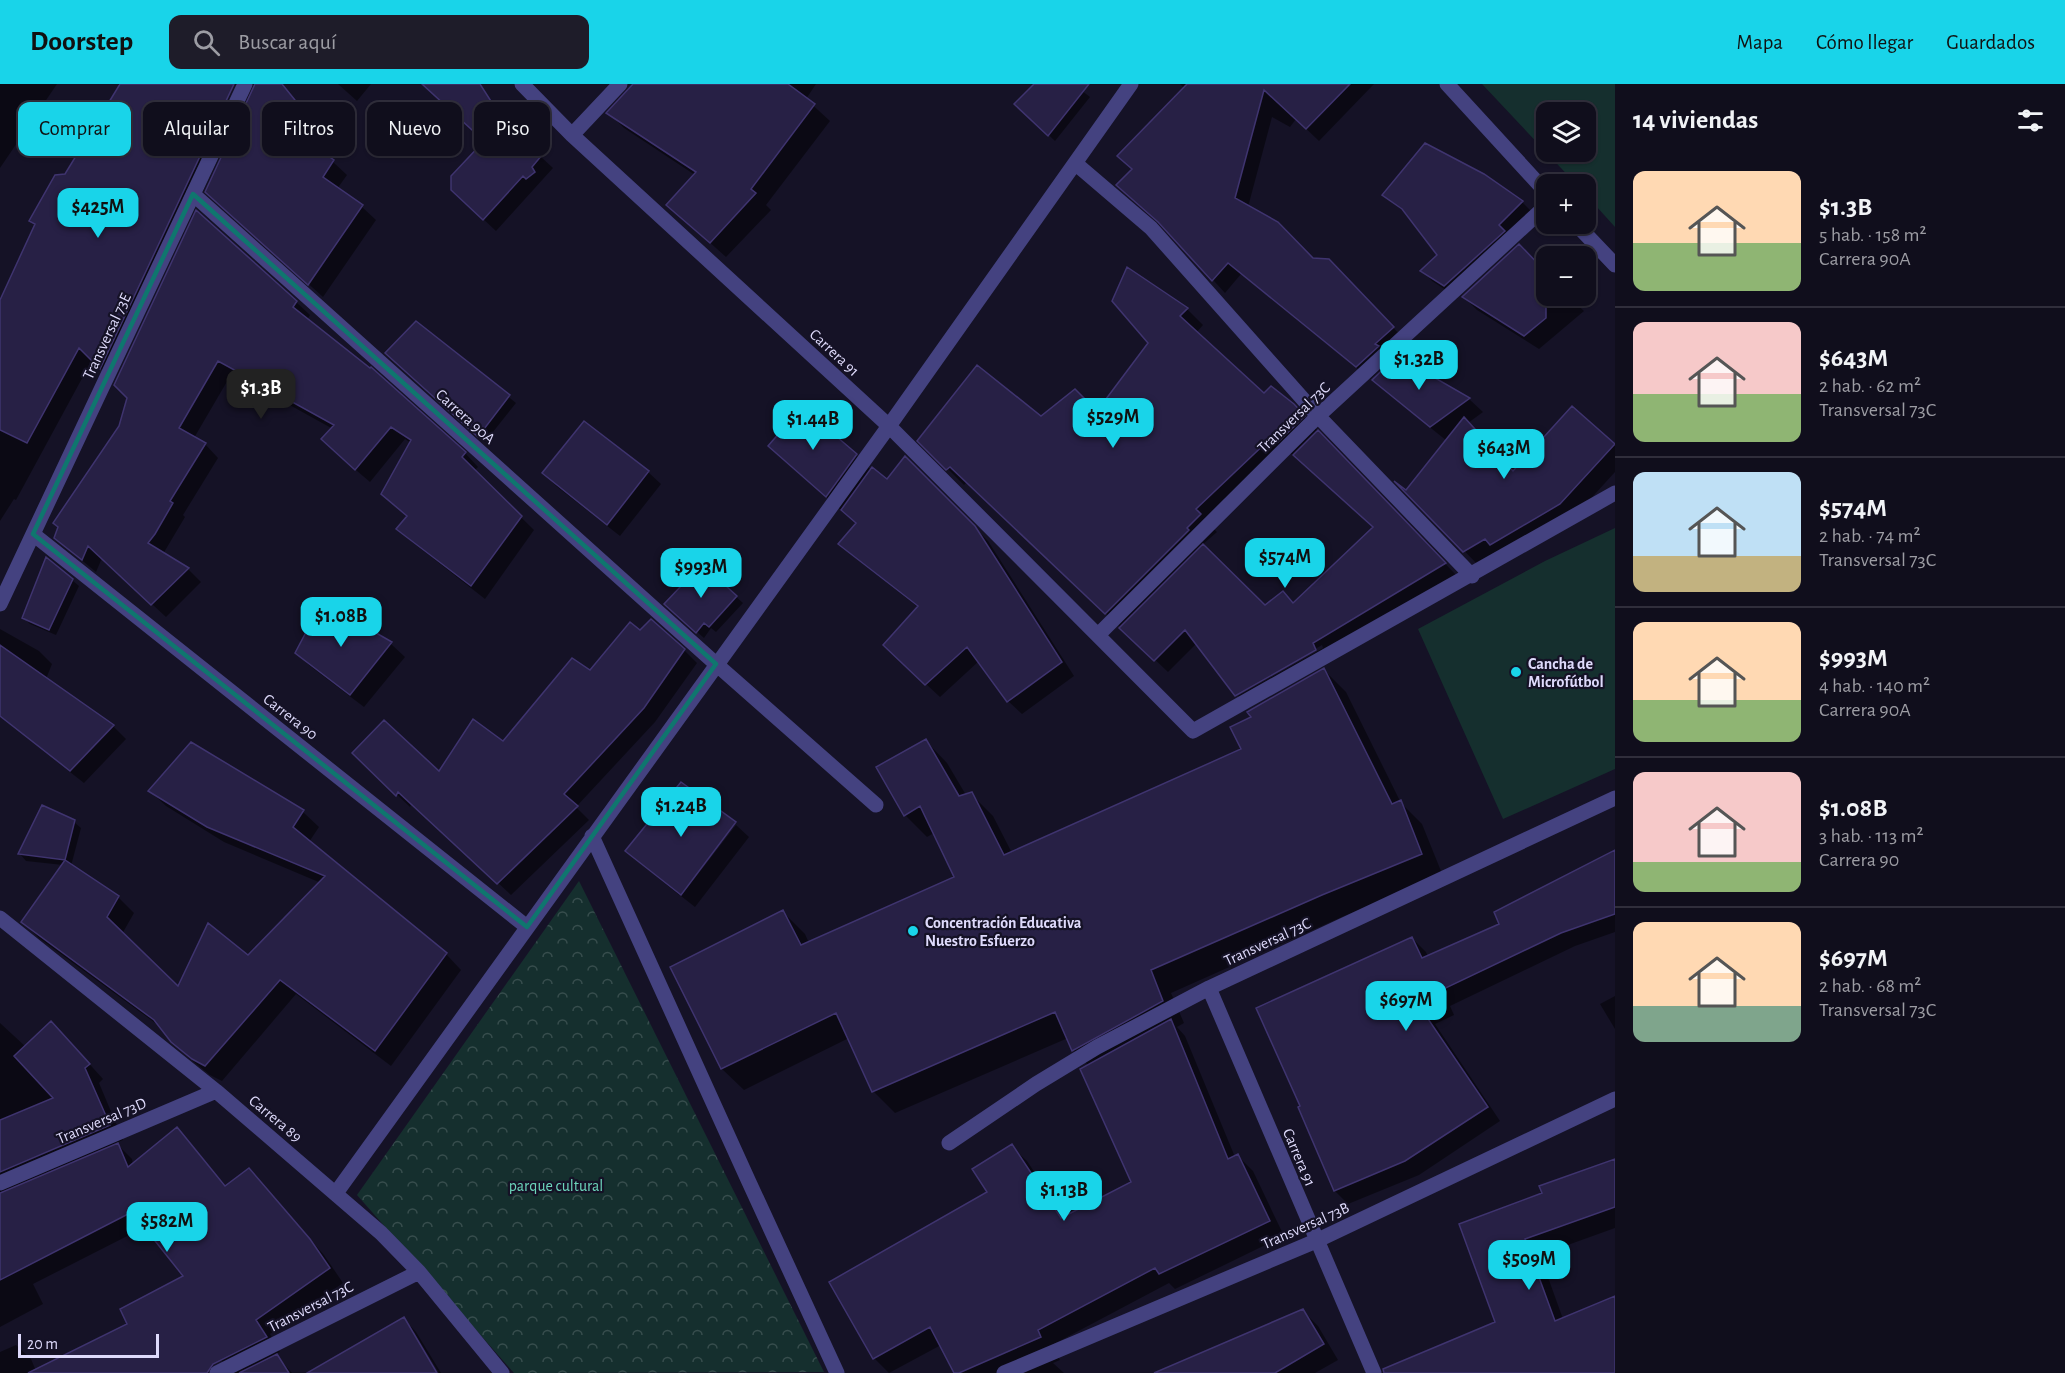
<!DOCTYPE html>
<html lang="es">
<head>
<meta charset="utf-8">
<style>
  body { margin:0; font-family:"Alegreya Sans",sans-serif; background:#1e1c29; color:#f1f3f6; height:100vh; display:flex; flex-direction:column; font-size:22px; white-space:nowrap }
  * { box-sizing:border-box; margin:0 }
  p { font-size:20px; color:#9c9ca3 }
  .icon { flex:none; width:33px; height:33px; fill:none; stroke:currentColor; stroke-width:2; stroke-linecap:round; stroke-linejoin:round }
  .map { position:relative; flex:1; overflow:hidden }
  .panel { display:flex; flex-direction:column; background:#100e1c; width:450px }
  .panel>* { flex:none }
  .hud { position:absolute; left:18px; top:18px; width:570px; height:54px; display:flex; gap:12px }
  .buttons { position:absolute; left:1536px; top:18px; display:grid; gap:12px }
  .buttons a { display:grid; place-items:center; width:60px; height:60px; border-radius:12px; background:#100e1c; box-shadow:0 2px 4px #0004,0 0 0 2px #302e3b; font-size:30px }
  .scale { position:absolute; left:18px; bottom:15px; width:141px; box-sizing:border-box; padding-left:6px; border:3px solid #dedafb; border-top:0; font-size:16px; line-height:21px; white-space:nowrap; color:#dedafb; -webkit-text-stroke:4px #151226; paint-order:stroke }
  .price { position:absolute; translate:-50% -51px; padding:0 14px; border-radius:12px; background:#19d4e9; color:#111; font-size:20px; line-height:39px; filter:drop-shadow(0 2px 3px #0008) }
  .price::after { content:''; position:absolute; left:50%; top:36px; width:18px; height:14px; margin-left:-9px; background:inherit; clip-path:polygon(0 0,100% 0,50% 100%) }
  .price.active { background:#222; color:#fff }
  ul { padding:0; list-style:none }
  li { display:flex; align-items:center; gap:18px; height:150px; padding:0 18px }
  li+li { border-top:2px solid #302e3b }
  li span { display:grid; place-items:center; flex:none; width:168px; height:120px; border-radius:12px; color:#555 }
  li>.icon { margin-inline-start:auto }
  span .icon { width:72px; height:72px; fill:#fffc; stroke-width:1 }
  li b { font-size:26px }
  h2 { display:flex; justify-content:space-between; align-items:center; height:72px; padding:0 18px; font-size:26px }
  .pill { padding:0 21px; border-radius:12px; background:#100e1c; box-shadow:0 2px 4px #0004,0 0 0 2px #302e3b; font-size:21px; line-height:54px }
  .pill.active { background:#19d4e9; color:#111 }
  header { display:flex; align-items:center; gap:36px; box-sizing:border-box; height:84px; padding:0 30px; background:#19d4e9; color:#111 }
  header strong { font-size:28px }
  nav { display:flex; gap:33px; margin-inline-start:auto; font-size:21px }
  .search { width:420px; height:54px; background:#1e1c29; display:flex; align-items:center; gap:15px; box-sizing:border-box; padding:0 21px; border-radius:12px; color:#9c9ca3; font-size:22px }
  main { display:flex; flex:1; min-height:0 }
  .map>svg:first-child { display:block }
  .grass { fill:#152f2e; fill-rule:evenodd }
  .park { fill:url(#park-crowns) }
  .shadow { fill:#0007; fill-rule:evenodd }
  .building { fill:#272045; stroke:#3f346f; stroke-width:1.5 }
  .lines { fill:none; stroke-linecap:round; stroke-linejoin:round }
  .minor { stroke:#444280; stroke-width:15 }
  .marked { fill:none; stroke:#0f766e; stroke-width:4.5; stroke-linejoin:round }
  .poi-dot { fill:#19d4e9; stroke:#151226; stroke-width:2 }
  .labels { text-anchor:middle; stroke-width:4.5; stroke-linejoin:round; paint-order:stroke }
  .street-label { font-size:16px; fill:#dedafb; stroke:#151226 }
  .poi-label { font-size:16px; font-weight:bold; fill:#dedafb; stroke:#151226; text-anchor:start }
  .park-label { font-size:16px; fill:#6cd5bb; stroke:#151226 }
</style>
</head>
<body>
<header>
<strong>Doorstep</strong>
<div class="search"><svg class="icon" aria-label="search" viewBox="0 0 24 24"><circle cx="10" cy="10" r="6"/><path d="M15 15l6 6"/></svg>Buscar aquí</div>
<nav><a>Mapa</a><a>Cómo llegar</a><a>Guardados</a></nav>
</header>
<main>
<div class="map">
<svg width="1615" height="1289" viewBox="0 0 1615 1289">
  <defs>
    <pattern id="park-crowns" width="20" height="18" patternUnits="userSpaceOnUse" patternTransform="scale(1.5)"><rect width="20" height="18" fill="#152f2e"/><path d="M2 6a3 3 0 1 1 6 0M12 15a3 3 0 1 1 6 0" fill="none" stroke="#374d4d"/></pattern>
  </defs>
  <rect width="100%" height="100%" fill="#151226"/>
  <path class="grass" d="M1482,0h133v143l-29,-32v-11h-10zM1546,28h40v40h-40z
    M1615,444v241l-112,50 -85,-190 127,-68z"/>
  <path class="park" d="M579,797l245,491 -310,1 -157,-178z"/>
  <path class="shadow" d="M0,0h57l-57,84z
    M118,0h73l-18,92 46,-56 12,12 -118,249 -21,-21 -76,140 -2,-1 -14,22v-217l36,-78 -5,-5 35,-46 54,-89z
    M338,0h33l-14,17z
    M634,0h182l-10,15 24,22 -64,84 5,5 -45,47 -58,-52 27,-30 -71,-47 -15,-15z
    M1036,0h37l17,13 -35,44 -39,-37z
    M1180,0h194l-55,57 -23,-22 -6,8 -18,-10 -24,90 65,53 28,13 64,67 -18,16 4,3 -21,20 -129,-105 -16,19 -59,-65 -32,-58 51,-81z
    M287,8l42,48 -10,12 14,10 14,13 -10,14 25,18 14,13 -53,77 -102,-92z
    M503,38l50,46 -57,63 -31,-29z
    M1384,111l138,7 10,10 -77,84 -23,-15 -9,-10 16,-15 -31,-41z
    M1519,162l27,28v22h22l16,15 -45,38 -62,-39 -13,-13z
    M296,218l14,13 -3,5 158,133 13,14 -4,4 60,59 -49,69 -73,-57 -14,-13 10,-12 3,-74 -6,-4 -35,43 -34,-29 -3,-24 -101,-56 -38,65 11,6 13,14 -35,57 2,2 -22,37 25,15 13,13 -35,35 -64,-59 -6,14 -41,-34 66,-112z
    M1187,225l16,16 -7,8 68,63 29,9 164,171 -208,132 -11,-12 85,-48 -1,-3 -86,49 -39,-51 -29,29 -201,-190 -3,3 -45,-45 122,-22 57,-4 52,-71zM1290,369l85,75 -81,76 -29,3 -63,-62 15,-13 -5,-5z
    M416,239l100,80 -31,39 -92,-82z
    M1397,274l72,41 14,13 -15,11 46,49 58,-64 43,38v26l-41,45 -96,48 -71,-73 40,-51 -60,-48 -13,-13z
    M856,371l15,15 16,12 18,-24 83,83 86,135 -52,38 -14,-13 -29,-40 -39,36 -41,-38 20,-51 -65,-51 -14,-13 17,-20 -74,-65z
    M648,388l13,12 -41,52 -64,-50 -12,-13z
    M702,482l41,37 -27,29 -5,-4 -7,10 -31,-27z
    M72,496l7,6 -23,49 -26,-11 -6,-6z
    M323,520l68,40 14,13 -41,50 -54,-41 -14,-13z
    M0,545l39,22 13,13 -6,15 67,47 13,13 -42,44 -84,-66z
    M641,548l43,18 13,13 -42,59 -79,85 13,13 -78,75 -99,-92 -2,4 -56,-54 85,20 64,-30z
    M1324,586l22,22 55,111 21,21 21,52 -99,40 -173,77 13,30 -7,4 8,9 50,121 3,-1 15,15 31,65 -109,53 -6,-6 -117,62 8,15 -7,3 11,10h-109l-14,-28 -52,28 -15,-15 -43,-76 158,-89 22,-47 16,15 38,57 67,-36 -43,-116 -16,-16 -5,-12 -173,75 -22,-22 -24,-53 -105,52 -22,-21 -50,-102 111,-55 22,22 4,9 147,-65 -22,-45 -7,4 -22,-22 21,-74 21,22 19,32 5,-1 22,22 19,37 231,-103 11,-32z
    M192,660l111,68 16,15 -10,15 137,112 15,16 -70,96 -95,-72 -74,87 -12,-6 -21,-17 -27,-30 -123,-90 -16,-16 40,-57 -37,-4 -6,-7 54,-32 7,6 -10,38 47,31 16,16 -12,21 56,54 70,-31 73,-74 -97,-41 -58,-36 -16,-15z
    M733,739l-54,72 -38,-31 -14,-13z
    M736,741l13,12 -54,70 -14,-11z
    M1615,768v80l-40,14 -125,60 4,9 -19,9 65,97 -81,54 -71,29 -13,-13 77,-253 14,14 2,5 73,-32z
    M1615,912v33l-15,-25z
    M0,939l26,24 39,-10 38,42 -4,4 24,57 -7,3 16,16 1,6 44,-36 50,58 22,-17 75,85 19,28 -73,51 10,18 -5,2 17,19h-58l-13,-13 -38,13h-183v-21l16,-7 15,14 5,12 93,-47 56,-48 -40,-49 -112,57 10,20 -43,23z
    M1615,1076v68l-75,27 23,64 52,-21v75h-175l57,-50 -36,-99 82,-30z
    M1303,1227l15,15 20,34 -23,13h-158z
    M403,1234l13,14 25,41h-2l-25,-41h-3l24,41h-125z"/>
  <path class="building" d="M120,0h114l-134,285 -21,-21 -52,95 -27,-13v-130l35,-76 -6,-3 26,-46 10,-1z
    M255,0h27l34,42 -11,14 29,20 -11,17 40,28 -55,80 -103,-93z
    M422,0h58l23,36 39,35 -10,12 3,5 -9,7 -3,-3 -40,44 -32,-30v-14l33,-35z
    M633,0h155l27,20 -64,85 5,4 -46,50 -44,-38 30,-33 -90,-59z
    M1034,0h55l-41,52 -34,-32z
    M1187,0h163l-44,45 -42,-39 -29,108 43,24 35,36 16,1 65,68 -19,17 4,2 -23,21 -128,-104 -16,18 -54,-59 -42,-37 16,-16 -15,-13z
    M1425,59l59,31 39,27 -24,24 6,6 -61,55 -24,-15 17,-16 -35,-46 -20,-14z
    M196,126l101,91 -4,6 77,61 1,-1 95,85 -4,5 60,59 -51,70 -75,-57 11,-13 -26,-22 30,-54 -20,-13 -36,43 -34,-31 13,-14 -116,-64 -39,67 27,15 -36,58 3,2 -18,31 -7,9 41,25 -38,37 -63,-59 -6,14 -28,-22 4,-11 -5,-4 66,-97 8,-28 -13,-13z
    M1519,160l27,28v46l-22,18 -62,-39z
    M1127,183l61,41 -8,8 84,77 7,-7 23,18 11,12 -27,26 -6,-5 -76,72 5,5 -14,14 2,2 -84,84 -155,-147 -4,3 -29,-29 60,-76 64,51 34,-27 22,22 51,-68 -36,-42z
    M416,237l94,74 -32,42 -93,-84z
    M1397,272l73,42 -40,29 -58,-47z
    M1572,322l43,38 -55,60 -70,41 -5,-6 -22,13 -69,-71 12,9 58,-73 49,54z
    M802,323l55,47 -31,43 -58,-51z
    M584,337l65,50 -42,54 -65,-52z
    M1318,346l128,133 -133,80 3,7 -81,46 -50,-66 -31,31 -35,-33 84,-84 62,61 18,-14 10,12 80,-76 -80,-72z
    M905,372l70,70 87,136 -55,40 -40,-55 -42,38 -42,-40 35,-39 -80,-62 18,-21 -15,-13 31,-43 15,12z
    M46,473l27,22 -24,51 -27,-12z
    M702,480l35,32 -28,31 -5,-4 -8,10 -32,-29z
    M322,518l70,40 -42,53 -55,-42z
    M651,535l34,30 -41,59 -80,86 14,12 -81,78 -99,-92 -2,4 -44,-43 32,-33 55,51 34,-52 30,22 69,-83 18,12 40,-48 10,8z
    M0,561l114,80 -44,46 -70,-55z
    M1324,584l68,136 9,-4 21,54 -100,41 -171,75 12,31 -91,50 -17,-39 -183,80 -36,-79 -115,56 -51,-102 113,-57 18,35 153,-68 -34,-71 -16,10 -28,-49 50,-28 33,57 13,-4 32,63 237,-106 -11,-22 21,-10 -4,-5z
    M191,658l113,68 -11,17 154,126 -72,98 -95,-71 -75,86 -13,-7 -21,-17 -17,-22 -133,-98 44,-62 54,36 -12,21 71,69 30,-63 40,32 77,-79 -118,-49 -59,-36z
    M681,698l55,40 -55,73 -56,-44z
    M42,721l33,15 -10,40 -47,-6z
    M1615,766v64l-54,19 -124,59 4,10 -19,8 66,97 -83,54 -71,30 -36,-84 2,-1 -44,-98 156,-71 10,21 77,-34 -5,-12z
    M1171,935l57,140 10,-5 32,67 -111,53 -4,-6 -117,62 3,7 -82,36h-5l-24,-46 -57,32 -44,-77 158,-90 -15,-23 40,-25 49,74 70,-36 -51,-113z
    M51,937l39,43 -5,4 25,57 -110,47v-52l53,-22 -39,-42z
    M177,1043l48,59 24,-18 61,71 20,29 -74,52 11,17 -54,27 -6,9h-179l99,-49 -7,-15 63,-33 -51,-64 -132,68v-87l118,-50 10,24z
    M1615,1075v48l-90,32 30,82 60,-25v77h-231l-1,-4 112,-47 -36,-98 83,-31 -3,-7z
    M1303,1225l21,35 -49,29h-121z
    M404,1233l33,56h-130z
    M277,1270l12,19h-50z"/>
  <g class="lines">
    <path class="minor" d="M522,0l50,51 317,291 304,305 422,-238
      M1447,0l99,108
      M572,51l48,-51
      M1075,79l76,65 167,188 154,160
      M193,110l523,470 160,141
      M1576,140l39,41
      M33,450l494,393
      M0,520l245,-520
      M1098,551l220,-219 228,-210
      M592,752l157,346 88,191
      M0,834l216,173 165,142 38,39 83,101
      M1209,904l165,385
      M949,1059l87,-59 61,-37 112,-59 406,-190
      M0,1099l216,-92
      M336,1109l553,-767 242,-342
      M217,1289l202,-101
      M1004,1289l312,-132 299,-142"/>
  </g>
  <path class="marked" d="M193,110l523,470 -189,263 -494,-393z"/>
  <g class="poi-dot">
    <circle cx="1516" cy="588" r="6"/>
    <circle cx="913" cy="847" r="6"/>
  </g>
  <g class="labels">
    <g class="street-label">
      <text transform="translate(106 252) rotate(-65)" y="6">Transversal 73E</text>
      <text transform="translate(835 268) rotate(43)" y="6">Carrera 91</text>
      <text transform="translate(466 332) rotate(42)" y="6">Carrera 90A</text>
      <text transform="translate(1293 333) rotate(-44)" y="6">Transversal 73C</text>
      <text transform="translate(291 632) rotate(38)" y="6">Carrera 90</text>
      <text transform="translate(1267 857) rotate(-25)" y="6">Transversal 73C</text>
      <text transform="translate(276 1034) rotate(40)" y="6">Carrera 89</text>
      <text transform="translate(101 1036) rotate(-23)" y="6">Transversal 73D</text>
      <text transform="translate(1300 1073) rotate(67)" y="6">Carrera 91</text>
      <text transform="translate(1305 1141) rotate(-24)" y="6">Transversal 73B</text>
      <text transform="translate(310 1222) rotate(-27)" y="6">Transversal 73C</text>
    </g>
    <g class="poi-label">
      <text x="1528" y="585">Cancha de<tspan x="1528" dy="18">Microfútbol</tspan></text>
      <text x="925" y="844">Concentración Educativa<tspan x="925" dy="18">Nuestro Esfuerzo</tspan></text>
    </g>
    <g class="park-label">
      <text x="556" y="1107">parque cultural</text>
    </g>
  </g>
</svg>
<div class="buttons">
<a><svg class="icon" aria-label="layers" viewBox="0 0 24 24"><path d="M12 4l9 5-9 5-9-5zM3 14l9 5 9-5"/></svg></a>
<a>+</a>
<a>−</a>
</div>
<div class="scale">20 m</div>
<b class="price" style="left:98px;top:155px">$425M</b>
<b class="price" style="left:1419px;top:307px">$1.32B</b>
<b class="price active" style="left:261px;top:336px">$1.3B</b>
<b class="price" style="left:1113px;top:365px">$529M</b>
<b class="price" style="left:813px;top:367px">$1.44B</b>
<b class="price" style="left:1504px;top:396px">$643M</b>
<b class="price" style="left:1285px;top:505px">$574M</b>
<b class="price" style="left:701px;top:515px">$993M</b>
<b class="price" style="left:341px;top:564px">$1.08B</b>
<b class="price" style="left:681px;top:754px">$1.24B</b>
<b class="price" style="left:1406px;top:948px">$697M</b>
<b class="price" style="left:1064px;top:1138px">$1.13B</b>
<b class="price" style="left:167px;top:1169px">$582M</b>
<b class="price" style="left:1529px;top:1207px">$509M</b>
<div class="hud">
<a class="pill active">Comprar</a>
<a class="pill">Alquilar</a>
<a class="pill">Filtros</a>
<a class="pill">Nuevo</a>
<a class="pill">Piso</a>
</div>
</div>
<section class="panel">
<h2>14 viviendas<svg class="icon" aria-label="filters" viewBox="0 0 24 24"><path d="M4 7h16M4 17h16"/><circle cx="9" cy="7" r="2"/><circle cx="15" cy="17" r="2"/></svg></h2>
<ul>
<li><span style="background:linear-gradient(#ffd9b3 60%,#8fb573 0)"><svg class="icon" aria-label="home" viewBox="0 0 24 24"><path d="M3 11l9-7 9 7M6 9v11h12V9"/></svg></span><div><b>$1.3B</b><p>5 hab. · 158 m²</p><p>Carrera 90A</p></div></li>
<li><span style="background:linear-gradient(#f6c9c9 60%,#8fb573 0)"><svg class="icon" aria-label="home" viewBox="0 0 24 24"><path d="M3 11l9-7 9 7M6 9v11h12V9"/></svg></span><div><b>$643M</b><p>2 hab. · 62 m²</p><p>Transversal 73C</p></div></li>
<li><span style="background:linear-gradient(#bfe0f5 70%,#c2b280 0)"><svg class="icon" aria-label="home" viewBox="0 0 24 24"><path d="M3 11l9-7 9 7M6 9v11h12V9"/></svg></span><div><b>$574M</b><p>2 hab. · 74 m²</p><p>Transversal 73C</p></div></li>
<li><span style="background:linear-gradient(#ffd9b3 65%,#8fb573 0)"><svg class="icon" aria-label="home" viewBox="0 0 24 24"><path d="M3 11l9-7 9 7M6 9v11h12V9"/></svg></span><div><b>$993M</b><p>4 hab. · 140 m²</p><p>Carrera 90A</p></div></li>
<li><span style="background:linear-gradient(#f6c9c9 75%,#8fb573 0)"><svg class="icon" aria-label="home" viewBox="0 0 24 24"><path d="M3 11l9-7 9 7M6 9v11h12V9"/></svg></span><div><b>$1.08B</b><p>3 hab. · 113 m²</p><p>Carrera 90</p></div></li>
<li><span style="background:linear-gradient(#ffd9b3 70%,#7fa58c 0)"><svg class="icon" aria-label="home" viewBox="0 0 24 24"><path d="M3 11l9-7 9 7M6 9v11h12V9"/></svg></span><div><b>$697M</b><p>2 hab. · 68 m²</p><p>Transversal 73C</p></div></li>
</ul>
</section>
</main>
</body>
</html>
